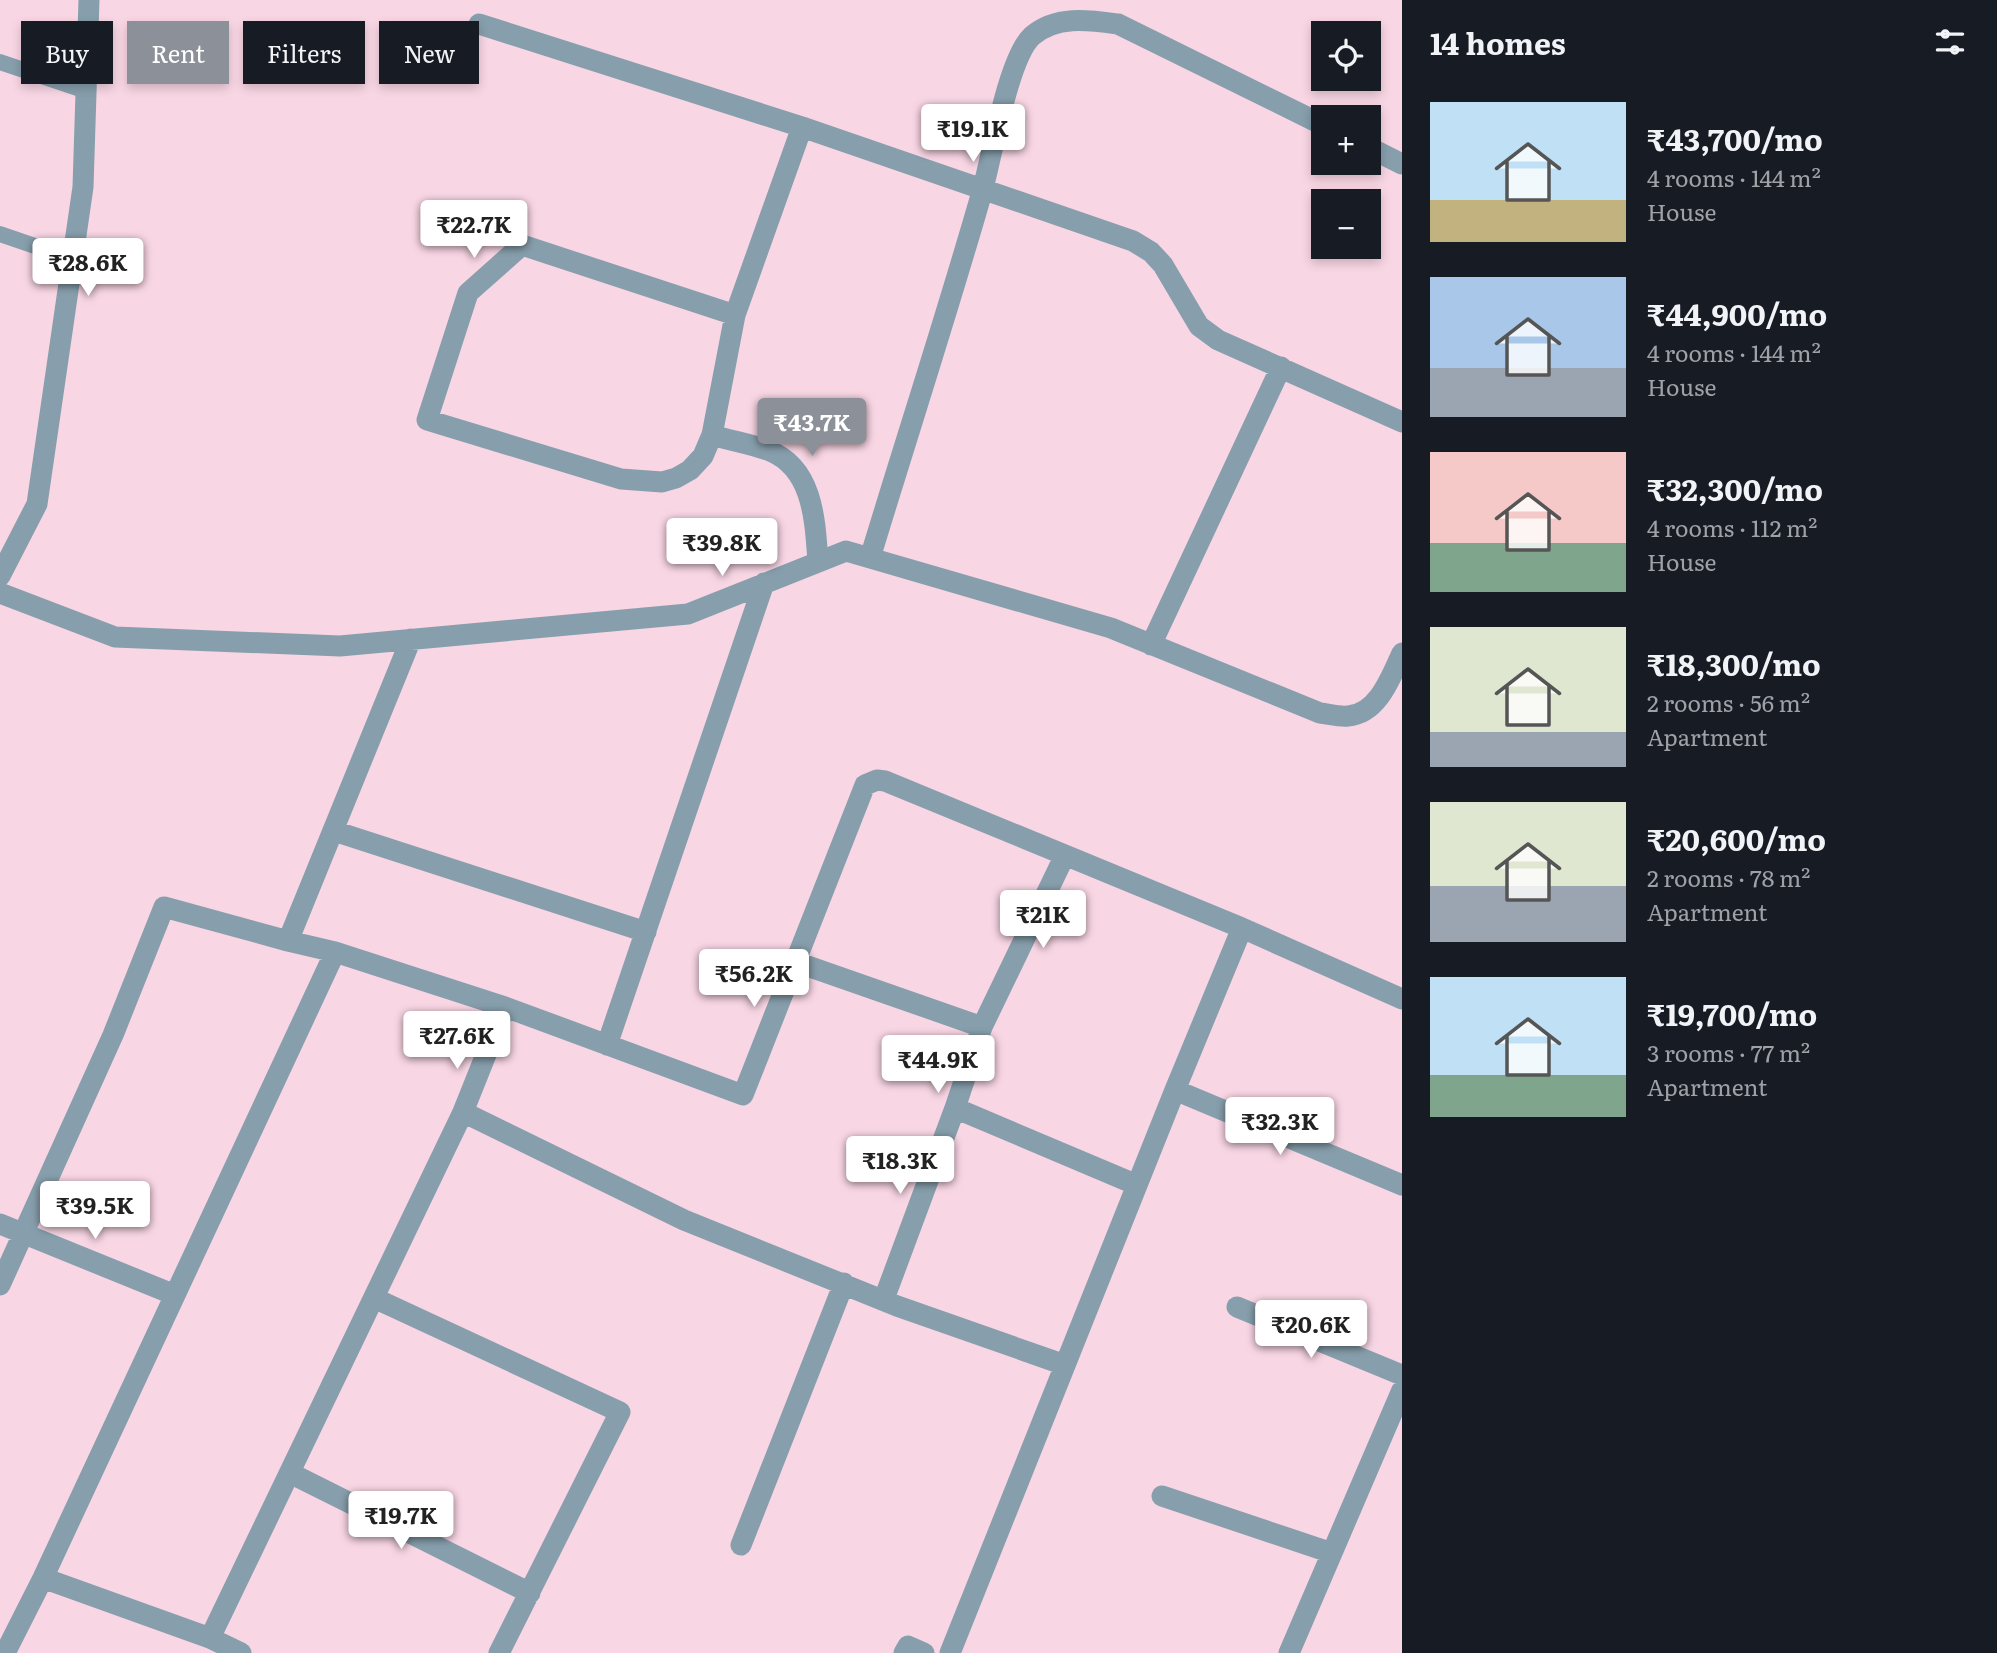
<!DOCTYPE html>
<html lang="en">
<head>
<meta charset="utf-8">
<style>
  body { margin:0; font-family:Literata,serif; background:#242831; color:#f1f3f6; height:100vh; display:flex; flex-direction:column; font-size:26px; white-space:nowrap }
  * { box-sizing:border-box; margin:0 }
  p { font-size:23px; color:#9ea1a6 }
  .icon { flex:none; width:38px; height:38px; fill:none; stroke:currentColor; stroke-width:2; stroke-linecap:round; stroke-linejoin:round }
  .map { position:relative; flex:1; overflow:hidden }
  .drawer { display:flex; flex-direction:column; background:#171b24; width:595px }
  .drawer>* { flex:none }
  .top-card { position:absolute; left:21px; top:21px; width:665px; height:63px; display:flex; gap:14px }
  .tools { position:absolute; left:1311px; top:21px; display:grid; gap:14px }
  .tools a { display:grid; place-items:center; width:70px; height:70px; border-radius:0px; background:#171b24; box-shadow:0 4px 10px #0003; font-size:35px }
  .price { position:absolute; translate:-50% -60px; padding:0 16px; border-radius:7px; background:#fff; color:#222; font-size:23px; line-height:46px; filter:drop-shadow(0 2px 4px #0008) }
  .price::after { content:''; position:absolute; left:50%; top:42px; width:21px; height:16px; margin-left:-10px; background:inherit; clip-path:polygon(0 0,100% 0,50% 100%) }
  .price.selected { background:#8c9099; color:#fff }
  ul { padding:0; list-style:none }
  li { display:flex; align-items:center; gap:21px; height:175px; padding:0 28px }
  li span { display:grid; place-items:center; flex:none; width:196px; height:140px; border-radius:0px; color:#555 }
  li>.icon { margin-inline-start:auto }
  span .icon { width:84px; height:84px; fill:#fffc; stroke-width:1 }
  li b { font-size:30px }
  h2 { display:flex; justify-content:space-between; align-items:center; height:84px; padding:0 28px; font-size:30px }
  .chip { padding:0 24px; border-radius:0px; background:#171b24; box-shadow:0 4px 10px #0003; font-size:24px; line-height:63px }
  .chip.selected { background:#8c9099; color:#fff }
  main { display:flex; flex:1; min-height:0 }
  .map>svg:first-child { display:block }
  .lines { fill:none; stroke-linecap:round; stroke-linejoin:round }
  .service { stroke:#879fac; stroke-width:16 }
  .minor { stroke:#879fac; stroke-width:21 }
  .tertiary { stroke:#879fac; stroke-width:21 }
</style>
</head>
<body>
<main>
<div class="map">
<svg width="1402" height="1653" viewBox="0 0 1402 1653">
  <rect width="100%" height="100%" fill="#f9d6e4"/>
  <g class="lines">
    <path class="service" d="M0,62l86,29
      M0,234l73,25"/>
    <path class="minor" d="M479,24l323,103 331,114 18,11 12,13 36,61 19,14 184,82
      M1368,147l34,17
      M735,315l-23,120 -9,21 -13,14 -14,8 -14,4 -41,-3 -194,-59 41,-127 54,-48 213,70 67,-188
      M712,435c19,6 40,9 58,16 44,18 45,71 48,111
      M870,558c37,-122 77,-244 112,-366 10,-35 26,-134 50,-156 24,-21 57,-16 86,-12l205,101
      M0,593l115,44 225,9 348,-32 158,-63 265,77 209,85c9,1 19,4 28,3 30,-2 43,-39 54,-63
      M1151,645l130,-278
      M334,831l312,101
      M796,962l186,65 -27,81 182,77
      M505,1007l238,88 122,-310 12,-5 8,1 357,147 160,71
      M982,1027l83,-172
      M607,1045l157,-462
      M1175,1090l227,95
      M463,1112l221,108 213,86 168,59
      M0,1224l175,71
      M0,1285l113,-250 51,-128 124,34
      M374,1298l246,114 -121,241
      M884,1299l71,-191
      M1237,1307l165,68
      M290,1473l240,120
      M1162,1496l170,57
      M741,1545l103,-262
      M43,1578l167,60 31,15
      M210,1638l253,-526 42,-105 -170,-55 -47,-11 123,-302
      M5,1653l38,-75 292,-626
      M904,1653l4,-7 16,7
      M950,1653l225,-563 67,-162
      M1289,1653l113,-263"/>
    <path class="tertiary" d="M0,576l37,-72 46,-317 6,-187"/>
  </g>
</svg>
<div class="tools">
<a><svg class="icon" aria-label="locate" viewBox="0 0 24 24"><circle cx="12" cy="12" r="6"/><path d="M12 2v4M12 18v4M2 12h4M18 12h4"/></svg></a>
<a>+</a>
<a>−</a>
</div>
<b class="price" style="left:973px;top:164px">₹19.1K</b>
<b class="price" style="left:474px;top:260px">₹22.7K</b>
<b class="price" style="left:88px;top:298px">₹28.6K</b>
<b class="price selected" style="left:812px;top:458px">₹43.7K</b>
<b class="price" style="left:722px;top:578px">₹39.8K</b>
<b class="price" style="left:1043px;top:950px">₹21K</b>
<b class="price" style="left:754px;top:1009px">₹56.2K</b>
<b class="price" style="left:457px;top:1071px">₹27.6K</b>
<b class="price" style="left:938px;top:1095px">₹44.9K</b>
<b class="price" style="left:1280px;top:1157px">₹32.3K</b>
<b class="price" style="left:900px;top:1196px">₹18.3K</b>
<b class="price" style="left:95px;top:1241px">₹39.5K</b>
<b class="price" style="left:1311px;top:1360px">₹20.6K</b>
<b class="price" style="left:401px;top:1551px">₹19.7K</b>
<div class="top-card">
<a class="chip">Buy</a>
<a class="chip selected">Rent</a>
<a class="chip">Filters</a>
<a class="chip">New</a>
</div>
</div>
<section class="drawer">
<h2>14 homes<svg class="icon" aria-label="filters" viewBox="0 0 24 24"><path d="M4 7h16M4 17h16"/><circle cx="9" cy="7" r="2"/><circle cx="15" cy="17" r="2"/></svg></h2>
<ul>
<li><span style="background:linear-gradient(#bfe0f5 70%,#c2b280 0)"><svg class="icon" aria-label="home" viewBox="0 0 24 24"><path d="M3 11l9-7 9 7M6 9v11h12V9"/></svg></span><div><b>₹43,700/mo</b><p>4 rooms · 144 m²</p><p>House</p></div></li>
<li><span style="background:linear-gradient(#a9c7e8 65%,#9aa5b1 0)"><svg class="icon" aria-label="home" viewBox="0 0 24 24"><path d="M3 11l9-7 9 7M6 9v11h12V9"/></svg></span><div><b>₹44,900/mo</b><p>4 rooms · 144 m²</p><p>House</p></div></li>
<li><span style="background:linear-gradient(#f6c9c9 65%,#7fa58c 0)"><svg class="icon" aria-label="home" viewBox="0 0 24 24"><path d="M3 11l9-7 9 7M6 9v11h12V9"/></svg></span><div><b>₹32,300/mo</b><p>4 rooms · 112 m²</p><p>House</p></div></li>
<li><span style="background:linear-gradient(#dfe7d0 75%,#9aa5b1 0)"><svg class="icon" aria-label="home" viewBox="0 0 24 24"><path d="M3 11l9-7 9 7M6 9v11h12V9"/></svg></span><div><b>₹18,300/mo</b><p>2 rooms · 56 m²</p><p>Apartment</p></div></li>
<li><span style="background:linear-gradient(#dfe7d0 60%,#9aa5b1 0)"><svg class="icon" aria-label="home" viewBox="0 0 24 24"><path d="M3 11l9-7 9 7M6 9v11h12V9"/></svg></span><div><b>₹20,600/mo</b><p>2 rooms · 78 m²</p><p>Apartment</p></div></li>
<li><span style="background:linear-gradient(#bfe0f5 70%,#7fa58c 0)"><svg class="icon" aria-label="home" viewBox="0 0 24 24"><path d="M3 11l9-7 9 7M6 9v11h12V9"/></svg></span><div><b>₹19,700/mo</b><p>3 rooms · 77 m²</p><p>Apartment</p></div></li>
</ul>
</section>
</main>
</body>
</html>
